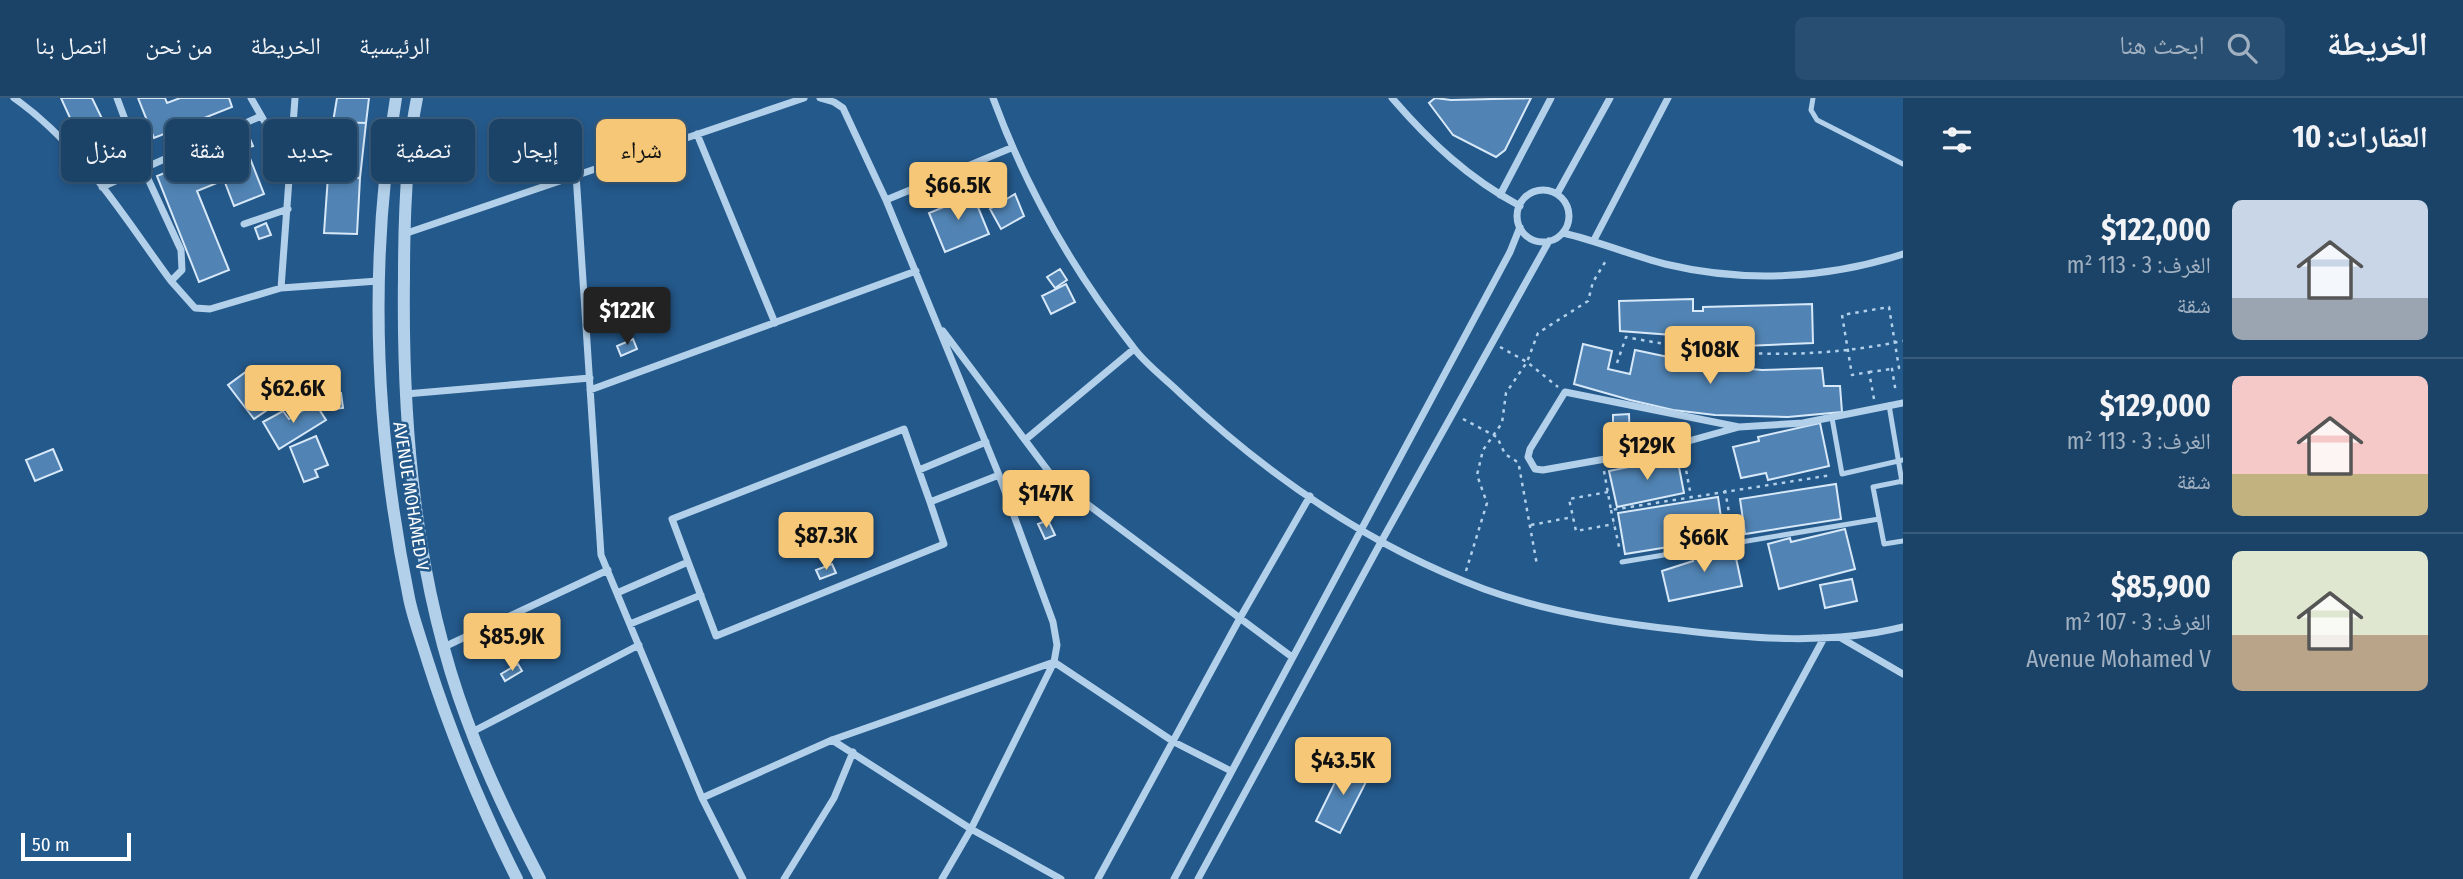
<!DOCTYPE html>
<html lang="ar">
<head>
<meta charset="utf-8">
<style>
  body { margin:0; font-family:"Fira Sans Condensed","Noto Naskh Arabic",sans-serif; background:#284e71; color:#f1f3f6; direction:rtl; height:100vh; display:flex; flex-direction:column; font-size:26px; white-space:nowrap }
  * { box-sizing:border-box; margin:0 }
  p { font-size:23px; color:#a0b0c0 }
  .icon { flex:none; width:38px; height:38px; fill:none; stroke:currentColor; stroke-width:2; stroke-linecap:round; stroke-linejoin:round }
  .map { position:relative; flex:1; overflow:hidden; direction:ltr }
  .details { display:flex; flex-direction:column; background:#1b4368; width:560px }
  .details>* { flex:none }
  .guide { position:absolute; left:21px; top:21px; width:665px; height:63px; direction:rtl; display:flex; gap:14px }
  .scale { position:absolute; left:21px; bottom:18px; width:110px; box-sizing:border-box; padding-left:7px; border:4px solid #fff; border-top:0; font-size:19px; line-height:24px; white-space:nowrap; color:#fff; -webkit-text-stroke:5px #24598b; paint-order:stroke }
  .price { position:absolute; translate:-50% -60px; padding:0 16px; border-radius:7px; background:#f5c776; color:#111; font-size:23px; line-height:46px; filter:drop-shadow(0 2px 4px #0008) }
  .price::after { content:''; position:absolute; left:50%; top:42px; width:21px; height:16px; margin-left:-10px; background:inherit; clip-path:polygon(0 0,100% 0,50% 100%) }
  .price.selected { background:#222; color:#fff }
  ul { padding:0; list-style:none }
  li { display:flex; align-items:center; gap:21px; height:175px; padding:0 35px }
  li+li { border-top:2px solid #395c7c }
  li span { display:grid; place-items:center; flex:none; width:196px; height:140px; border-radius:10px; color:#555 }
  li>.icon { margin-inline-start:auto }
  span .icon { width:84px; height:84px; fill:#fffc; stroke-width:1 }
  li b { font-size:30px }
  h2 { display:flex; justify-content:space-between; align-items:center; height:84px; padding:0 35px; font-size:30px }
  .tag { padding:0 24px; border-radius:10px; background:#1b4368; box-shadow:0 4px 10px #0003,0 0 0 2px #395c7c; font-size:24px; line-height:63px }
  .tag.selected { background:#f5c776; color:#111 }
  header { display:flex; align-items:center; gap:42px; box-sizing:border-box; height:98px; padding:0 35px; background:#1b4368; border-bottom:2px solid #395c7c }
  header strong { font-size:33px }
  nav { display:flex; gap:38px; margin-inline-start:auto; font-size:24px }
  .search { width:490px; height:63px; background:#284e71; display:flex; align-items:center; gap:18px; box-sizing:border-box; padding:0 24px; border-radius:10px; color:#a0b0c0; font-size:26px }
  main { display:flex; flex:1; min-height:0 }
  .map>svg:first-child { display:block }
  .building { fill:#5184b4; stroke:#d7e8f8; stroke-width:2 }
  .lines { fill:none; stroke-linecap:round; stroke-linejoin:round }
  .path { stroke:#b2d0ea; stroke-width:2.5; stroke-dasharray:3.5 5; stroke-linecap:butt }
  .service { stroke:#b2d0ea; stroke-width:5 }
  .minor { stroke:#b2d0ea; stroke-width:7 }
  .tertiary { stroke:#b2d0ea; stroke-width:12 }
  .labels { text-anchor:middle; stroke-width:5; stroke-linejoin:round; paint-order:stroke }
  .street-label { font-size:18px; fill:#fff; stroke:#24598b }
</style>
</head>
<body>
<header>
<strong>الخريطة</strong>
<div class="search"><svg class="icon" aria-label="search" viewBox="0 0 24 24"><circle cx="10" cy="10" r="6"/><path d="M15 15l6 6"/></svg>ابحث هنا</div>
<nav><a>الرئيسية</a><a>الخريطة</a><a>من نحن</a><a>اتصل بنا</a></nav>
</header>
<main>
<section class="details">
<h2>العقارات: 10<svg class="icon" aria-label="filters" viewBox="0 0 24 24"><path d="M4 7h16M4 17h16"/><circle cx="9" cy="7" r="2"/><circle cx="15" cy="17" r="2"/></svg></h2>
<ul>
<li><span style="background:linear-gradient(#c9d6e8 70%,#9aa5b1 0)"><svg class="icon" aria-label="home" viewBox="0 0 24 24"><path d="M3 11l9-7 9 7M6 9v11h12V9"/></svg></span><div><b>$122,000</b><p>الغرف: 3 · 113 m²</p><p>شقة</p></div></li>
<li><span style="background:linear-gradient(#f6c9c9 70%,#c2b280 0)"><svg class="icon" aria-label="home" viewBox="0 0 24 24"><path d="M3 11l9-7 9 7M6 9v11h12V9"/></svg></span><div><b>$129,000</b><p>الغرف: 3 · 113 m²</p><p>شقة</p></div></li>
<li><span style="background:linear-gradient(#dfe7d0 60%,#b9a48a 0)"><svg class="icon" aria-label="home" viewBox="0 0 24 24"><path d="M3 11l9-7 9 7M6 9v11h12V9"/></svg></span><div><b>$85,900</b><p>الغرف: 3 · 107 m²</p><p>Avenue Mohamed V</p></div></li>
</ul>
</section>
<div class="map">
<svg width="1903" height="781" viewBox="0 0 1903 781">
  <rect width="100%" height="100%" fill="#24598b"/>
  <path class="building" d="M61,0h31l17,35 -5,2 3,6 -22,10z
    M138,0h27l2,5 13,-5h49l3,9 -78,31z
    M337,0h32l-3,25 -33,-1z
    M1435,0l16,2 80,-2 -26,52 -9,7 -43,-22 -24,-32z
    M333,24l33,1 -6,55 -32,-2z
    M250,41l3,7 -7,2 18,46 -30,12 -10,-26 -27,11 32,79 -30,12 -42,-106z
    M328,78l32,2 -3,56 -33,-1z
    M954,95l3,8 16,-6 16,39 -44,18 -16,-39 15,-6 -3,-8z
    M1015,96l9,22 -23,13 -11,-20z
    M266,125l5,12 -12,4 -4,-11z
    M1060,171l7,11 -12,8 -8,-11z
    M1066,186l9,18 -24,12 -9,-18z
    M1693,201v12h10v-4l109,-3 1,39 -115,5v-11l-78,-6 -1,-30z
    M633,241l4,10 -16,7 -4,-10z
    M1583,246l29,7 -4,18 22,5 5,-24 71,15 56,5 60,-2 2,18h16l2,26 -54,5 -73,-2 -42,-5 -43,-10 -56,-16z
    M247,273l26,35 -19,13 -26,-34z
    M341,295l2,15 -8,1 -2,-15z
    M315,305l11,17 -47,29 -16,-27 20,-11 6,8z
    M1629,316l1,34 -17,1v-34z
    M1820,325l9,43 -61,14 -2,-7 -25,5 -8,-31 26,-6 -1,-4z
    M316,338l12,29 -13,5 3,7 -14,5 -14,-35z
    M53,351l9,21 -27,11 -9,-21z
    M1677,359l7,36 -67,14 -8,-36z
    M1836,386l5,35 -96,15 -5,-35z
    M1718,399l6,41 -99,16 -7,-41z
    M1048,422l7,15 -10,4 -7,-15z
    M1845,431l10,40 -76,20 -11,-45 22,-6 1,4z
    M1733,446l9,42 -73,15 -7,-30 31,-10 -2,-8z
    M832,466l4,9 -16,6 -4,-9z
    M1852,481l5,22 -32,7 -5,-23z
    M518,566l4,7 -17,10 -4,-7z
    M1345,664l25,12 -30,59 -24,-12z"/>
  <g class="lines">
    <path class="path" d="M1500,249l27,15 31,25
      M1617,265l9,-26c98,19 178,24 277,4
      M1869,274l23,-3
      M1874,301l-5,-27 -17,3 -10,-60 47,-8 10,61 -7,1 4,24
      M1463,321l34,18 8,17 14,9
      M1683,356l8,42
      M1519,368l18,99
      M1604,373l7,39 221,-35
      M1725,392l8,45
      M1608,394l-39,7 7,32 38,-7
      M1611,412l9,41
      M1531,427l42,-8
      M1466,473l21,-68 -10,-28 6,-25 19,-27 4,-30 21,-31 11,-29 50,-32 5,-19 14,-23"/>
    <path class="service" d="M1813,0l-2,12 6,10 86,44
      M1889,307l13,77
      M1832,320l10,56 61,-14
      M1903,383l-30,6 11,57 19,-3
      M1622,464l257,-43"/>
    <path class="minor" d="M14,0c67,47 109,118 157,183
      M117,0l26,70 38,82 1,20 -11,11 24,27 15,1 71,-21 97,-7
      M251,0l19,33 20,15
      M820,0l14,4 9,6 43,92 113,275 54,147 4,23 -3,17 -83,167 -29,50
      M993,0c33,90 81,174 140,249 13,18 33,32 49,48 88,82 190,152 302,194 63,23 130,34 196,41 74,9 151,15 223,-3
      M1392,0c38,44 76,80 128,108
      M697,36l78,189
      M576,76l25,381 101,243 41,81
      M102,89l159,-71
      M1517 118a26 26 0 1 1 52 0a26 26 0 1 1-52 0Z
      M1557,96l53,-96
      M1500,97l51,-97
      M886,102l125,-52
      M244,126l44,-15
      M1563,135c35,8 67,22 102,31 79,19 161,15 238,-10
      M404,136l400,-136
      M1594,142l74,-142
      M281,190l14,-190
      M943,233l112,149 237,177
      M590,292l326,-119
      M406,296l184,-16
      M1739,329l-174,-35 -35,57 -2,8 7,12 8,1 113,-20 83,-23 64,-4 100,-20
      M1025,342l109,-91
      M919,372l67,-28
      M930,404l-26,-73 -232,90 44,117 228,-92 -14,-42 69,-27
      M617,495l71,-31
      M630,526l71,-29
      M1841,540l62,36
      M446,548l162,-76
      M472,634l167,-87
      M832,642l139,89 90,50
      M702,700l130,-58 222,-78 120,80 57,29
      M784,781l50,-81 19,-46
      M1098,781l142,-261 70,-122
      M1174,781l336,-627 10,-25
      M1198,781l183,-337 168,-301
      M1693,781l131,-241"/>
    <path class="tertiary" d="M396,0c-28,166 -21,335 13,500 4,20 12,41 18,61 24,76 54,148 90,220
      M417,0c-11,54 -13,124 -13,179 -2,148 11,304 63,443 20,55 46,107 73,159"/>
  </g>
  <g class="labels">
    <g class="street-label">
      <text transform="translate(411 398) rotate(81)" y="6">AVENUE MOHAMED V</text>
    </g>
  </g>
</svg>
<div class="scale">50 m</div>
<b class="price" style="left:958px;top:124px">$66.5K</b>
<b class="price selected" style="left:627px;top:249px">$122K</b>
<b class="price" style="left:1710px;top:288px">$108K</b>
<b class="price" style="left:293px;top:327px">$62.6K</b>
<b class="price" style="left:1647px;top:384px">$129K</b>
<b class="price" style="left:1046px;top:432px">$147K</b>
<b class="price" style="left:826px;top:474px">$87.3K</b>
<b class="price" style="left:1704px;top:476px">$66K</b>
<b class="price" style="left:512px;top:575px">$85.9K</b>
<b class="price" style="left:1343px;top:699px">$43.5K</b>
<div class="guide">
<a class="tag selected">شراء</a>
<a class="tag">إيجار</a>
<a class="tag">تصفية</a>
<a class="tag">جديد</a>
<a class="tag">شقة</a>
<a class="tag">منزل</a>
</div>
</div>
</main>
</body>
</html>
